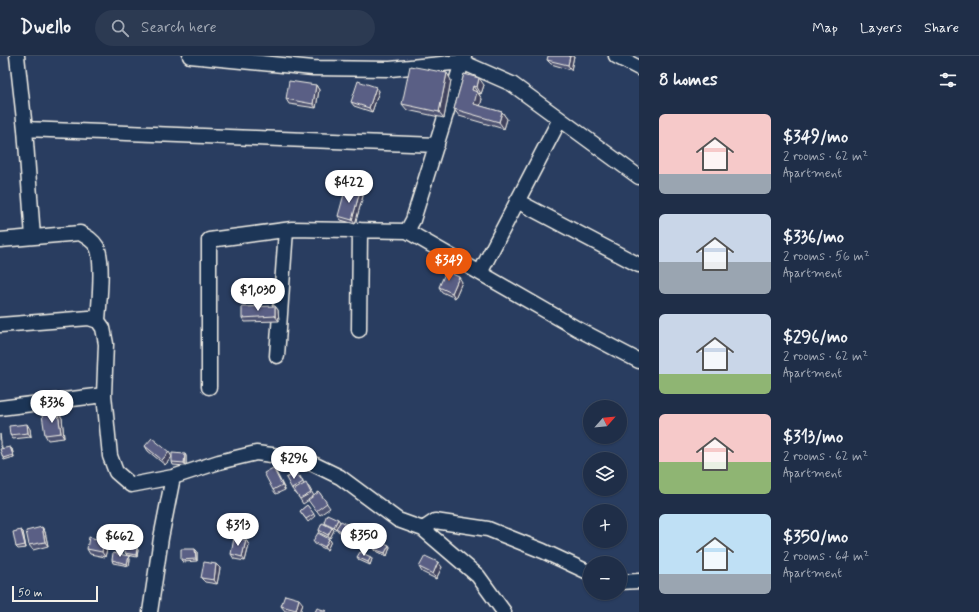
<!DOCTYPE html>
<html lang="en">
<head>
<meta charset="utf-8">
<style>
  body { margin:0; font-family:Mynerve,sans-serif; background:#2c3a52; color:#f1f3f6; height:100vh; display:flex; flex-direction:column; font-size:15px; white-space:nowrap }
  * { box-sizing:border-box; margin:0 }
  p { font-size:13px; color:#a1a8b4 }
  .icon { flex:none; width:22px; height:22px; fill:none; stroke:currentColor; stroke-width:2; stroke-linecap:round; stroke-linejoin:round }
  .map { position:relative; flex:1; overflow:hidden }
  .details { display:flex; flex-direction:column; background:#1f2e48; width:340px }
  .details>* { flex:none }
  .needle { width:26px; rotate:63deg }
  .buttons { position:absolute; left:583px; top:344px; display:grid; gap:8px }
  .buttons a { display:grid; place-items:center; width:44px; height:44px; border-radius:50%; background:#1f2e48; box-shadow:0 1px 3px #0004,0 0 0 1px #3c4a60; font-size:20px }
  .scale { position:absolute; left:12px; bottom:10px; width:86px; box-sizing:border-box; padding-left:4px; border:2px solid #f4f1e8; border-top:0; font-size:11px; line-height:14px; white-space:nowrap; color:#f4f1e8; -webkit-text-stroke:3px #1d3557; paint-order:stroke }
  .price { position:absolute; translate:-50% -34px; padding:0 9px; border-radius:14px; background:#fff; color:#222; font-size:13px; line-height:26px; filter:drop-shadow(0 1px 2px #0008) }
  .price::after { content:''; position:absolute; left:50%; top:24px; width:12px; height:9px; margin-left:-6px; background:inherit; clip-path:polygon(0 0,100% 0,50% 100%) }
  .price.on { background:#ea580c; color:#fff }
  ul { padding:0; list-style:none }
  li { display:flex; align-items:center; gap:12px; height:100px; padding:0 20px }
  li span { display:grid; place-items:center; flex:none; width:112px; height:80px; border-radius:6px; color:#555 }
  li>.icon { margin-inline-start:auto }
  span .icon { width:48px; height:48px; fill:#fffc; stroke-width:1 }
  li b { font-size:17px }
  h2 { display:flex; justify-content:space-between; align-items:center; height:48px; padding:0 20px; font-size:17px }
  header { display:flex; align-items:center; gap:24px; box-sizing:border-box; height:56px; padding:0 20px; background:#1f2e48; border-bottom:1px solid #3c4a60 }
  header strong { font-size:19px }
  nav { display:flex; gap:22px; margin-inline-start:auto; font-size:14px }
  .search { width:280px; height:36px; background:#2c3a52; display:flex; align-items:center; gap:10px; box-sizing:border-box; padding:0 14px; border-radius:22px; color:#a1a8b4; font-size:15px }
  main { display:flex; flex:1; min-height:0 }
  .map>svg:first-child { display:block }
  .lines { fill:none; stroke-linecap:round; stroke-linejoin:round }
  .minor-casing { stroke:#f4f1e8; stroke-width:17 }
  .minor { stroke:#1d3557; stroke-width:14 }
  .wall { fill:#4d5272; stroke:#f4f1e8 }
  .shaded-wall { fill:#3f425d; stroke:#f4f1e8 }
  .building { fill:#5a5f85; stroke:#f4f1e8 }
</style>
</head>
<body>
<header>
<strong>Dwello</strong>
<div class="search"><svg class="icon" aria-label="search" viewBox="0 0 24 24"><circle cx="10" cy="10" r="6"/><path d="M15 15l6 6"/></svg>Search here</div>
<nav><a>Map</a><a>Layers</a><a>Share</a></nav>
</header>
<main>
<div class="map">
<svg width="639" height="556" viewBox="0 0 639 556">
  <rect width="100%" height="100%" fill="#293d60"/>
  <filter id="ink" filterUnits="userSpaceOnUse"><feTurbulence type="fractalNoise" baseFrequency=".025" numOctaves="2"/><feDisplacementMap in="SourceGraphic" scale="8" xChannelSelector="R" yChannelSelector="G"/><feConvolveMatrix kernelMatrix="1 2 1 2 8 2 1 2 1" color-interpolation-filters="sRGB"/></filter>
  <g filter="url(#ink)">
    <g class="lines">
      <g class="minor-casing">
        <path id="minor" d="M17,0l8,73 8,108
          M190,0l123,12 77,1 72,-7 50,22 127,93
          M616,0l23,12
          M25,73l412,16
          M517,145l122,64
          M407,175l6,-11 51,-164
          M0,184l80,-7c7,4 13,7 17,14 7,15 2,56 1,74
          M480,217l80,-154
          M0,269l89,-7 9,3 5,7 3,16 -2,51 6,61 6,16 15,13 42,-8 46,-15 37,-9 47,6 37,18 58,43 25,9 55,47 26,36
          M359,274l1,-100
          M277,300l9,-126
          M209,331v-147l83,-11 115,2 169,97 63,33
          M0,352l104,-13
          M423,473l12,-8 53,8 55,22 47,22
          M620,526l19,-1
          M150,556l11,-74 12,-61"/>
      </g>
      <use href="#minor" class="minor"/>
    </g>
    <path class="wall" d="M574,0l-3,14 -20,-6 -4,-4z
      M464,18l20,11 -3,9 -3,-1 4,6 -2,7 22,6 5,7 -3,10 -45,-13 -5,-7z
      M451,24l-7,38 -37,-8 -5,-6z
      M316,29l3,5 -3,18 -27,-4 -3,-5z
      M376,31l3,4 -7,21 -18,-6 -3,-4z
      M363,140l-8,28 -14,-4 -3,-4z
      M462,226l-7,16 -13,-6 -3,-5z
      M275,250l3,4 1,11 -34,1 -3,-4z
      M58,357l4,5 2,20 -16,2 -3,-5z
      M30,373l1,8 -18,2 -3,-4z
      M145,390l27,11 -7,8 -17,-14z
      M12,393l2,8 -10,3 -1,-2z
      M185,398l1,2v10l-13,-1 -1,-3z
      M276,416l9,18 -9,4 -3,-4z
      M300,420l4,8 5,3 5,9 5,-4 11,16 -10,7 -11,-15 -6,4 -7,-11h-1l-3,-4z
      M307,449l8,11 -7,6 -8,-11z
      M338,463l2,3 -4,7 -11,-5 -1,-2z
      M42,471l3,5 3,14 -15,4 -4,-5z
      M332,472l2,2 -4,8 -10,-5 -1,-3z
      M336,472l17,1 8,5 2,2 -4,7 -8,-5 -2,-2 -1,1 -10,-6z
      M23,476l3,16 -8,1 -2,-2z
      M329,483l2,2 -4,9 -12,-6 -2,-3z
      M246,484l3,5 -4,16 -11,-2 -3,-5z
      M108,489l-3,12 -15,-3 -3,-5z
      M389,489l1,2 -3,9 -11,-5 -2,-2z
      M195,493l2,2v10l-14,1 -2,-2z
      M138,494l-1,7 -10,-2 -2,-2z
      M357,501l15,2 -2,6 -11,-5z
      M130,503l-1,7 -16,-3 -1,-3z
      M419,511h23l-6,12 -14,-7z
      M220,512l-3,16 -12,-2 -4,-4z
      M303,548l-3,8h-10l-5,-1 -4,-5z"/>
    <path class="shaded-wall" d="M570,0h4l-3,14 -3,-5z
      M447,17l4,7 -7,38 -5,-6z
      M479,22l5,7 -3,9 -4,-7z
      M316,29l3,5 -3,18 -3,-4z
      M473,30l9,13 -3,12 -5,-7 -2,-14z
      M376,31l3,4 -7,21 -3,-4z
      M502,56l5,7 -3,10 -5,-7z
      M360,135l3,5 -8,28 -3,-4z
      M459,221l3,5 -7,16 -3,-5z
      M275,250l3,4 1,11 -4,-5z
      M58,357l4,5 2,20 -3,-5z
      M27,368l3,5 1,8 -3,-4z
      M0,378l2,14 -2,-3z
      M10,391l2,2 2,8 -1,-2z
      M169,396l3,5 -7,8 -3,-5z
      M185,398l1,2v10l-2,-3z
      M273,412l3,4 9,18 -3,-5z
      M338,463l2,3 -4,7 -2,-2z
      M42,471l3,5 3,14 -3,-4z
      M352,471l1,3 -5,7 -1,-2z
      M332,472l2,2 -4,8 -2,-3z
      M21,474l2,2 3,16 -1,-3z
      M361,478l2,2 -4,7 -2,-2z
      M329,483l2,2 -4,9 -2,-3z
      M246,484l3,5 -4,16 -3,-4z
      M104,485l4,4 -3,12 -3,-5z
      M389,489l1,2 -3,9 -2,-3z
      M137,492l1,2 -1,7 -1,-2z
      M195,493l2,2v10l-1,-2z
      M129,500l1,3 -1,7 -2,-2z
      M371,501l1,2 -2,6 -2,-3z
      M438,506l4,5 -6,12 -3,-5z
      M216,508l4,4 -3,16 -3,-4z
      M299,543l4,5 -3,8h-2l-2,-2z"/>
    <path class="building" d="M548,0h22l-2,9 -21,-5z
      M410,10l37,7 -8,39 -37,-8z
      M464,18l15,4 -2,9 -4,-1 -1,4 5,2 -3,12 28,8 -3,10 -45,-13z
      M289,25l27,4 -3,19 -27,-5z
      M358,25l18,6 -7,21 -18,-6z
      M346,131l14,4 -8,29 -14,-4z
      M446,215l13,6 -7,16 -13,-6z
      M275,250v10l-33,2v-11z
      M58,357l3,20 -16,2 -3,-20z
      M27,368l1,9 -18,2 -1,-9z
      M152,382l17,14 -7,8 -17,-14z
      M10,391l3,8 -10,3 -3,-9z
      M172,397l13,1 -1,9 -12,-1z
      M273,412l9,17 -9,5 -9,-17z
      M296,416l7,10 -11,7 -6,-11z
      M306,427l5,10 -11,6 -6,-9z
      M319,436l8,11 -11,8 -8,-11z
      M307,449l7,9 -8,5 -6,-8z
      M327,458l11,5 -4,8 -10,-5z
      M341,465l11,6 -5,8 -11,-7z
      M322,467l10,5 -4,7 -9,-5z
      M42,471l3,15 -16,3 -3,-14z
      M353,473l8,5 -4,7 -8,-6z
      M21,474l4,15 -9,2 -3,-15z
      M318,477l11,6 -4,8 -12,-6z
      M89,481l15,4 -2,11 -15,-3z
      M234,482l12,2 -4,17 -11,-3z
      M378,484l11,5 -4,8 -11,-4z
      M126,490l11,2 -1,7 -11,-2z
      M181,493h14l1,10 -15,1z
      M360,496l11,5 -3,5 -11,-5z
      M113,497l16,3 -2,8 -15,-4z
      M425,500l13,6 -5,12 -14,-7z
      M204,506l12,2 -2,16 -13,-2z
      M285,539l14,4 -3,11 -15,-4z
      M317,552l10,3 -1,1h-11z"/>
  </g>
</svg>
<div class="buttons">
<a><svg class="needle" viewBox="-14 -14 28 28"><path d="M0-13l5 13h-10z" fill="#e53935"/><path d="M0 13l5-13h-10z" fill="#a1a8b4"/></svg></a>
<a><svg class="icon" aria-label="layers" viewBox="0 0 24 24"><path d="M12 4l9 5-9 5-9-5zM3 14l9 5 9-5"/></svg></a>
<a>+</a>
<a>−</a>
</div>
<div class="scale">50 m</div>
<b class="price" style="left:349px;top:148px">$422</b>
<b class="price on" style="left:449px;top:226px">$349</b>
<b class="price" style="left:258px;top:256px">$1,030</b>
<b class="price" style="left:52px;top:368px">$336</b>
<b class="price" style="left:294px;top:424px">$296</b>
<b class="price" style="left:238px;top:491px">$313</b>
<b class="price" style="left:364px;top:501px">$350</b>
<b class="price" style="left:120px;top:502px">$662</b>
</div>
<section class="details">
<h2>8 homes<svg class="icon" aria-label="filters" viewBox="0 0 24 24"><path d="M4 7h16M4 17h16"/><circle cx="9" cy="7" r="2"/><circle cx="15" cy="17" r="2"/></svg></h2>
<ul>
<li><span style="background:linear-gradient(#f6c9c9 75%,#9aa5b1 0)"><svg class="icon" aria-label="home" viewBox="0 0 24 24"><path d="M3 11l9-7 9 7M6 9v11h12V9"/></svg></span><div><b>$349/mo</b><p>2 rooms · 62 m²</p><p>Apartment</p></div></li>
<li><span style="background:linear-gradient(#c9d6e8 60%,#9aa5b1 0)"><svg class="icon" aria-label="home" viewBox="0 0 24 24"><path d="M3 11l9-7 9 7M6 9v11h12V9"/></svg></span><div><b>$336/mo</b><p>2 rooms · 56 m²</p><p>Apartment</p></div></li>
<li><span style="background:linear-gradient(#c9d6e8 75%,#8fb573 0)"><svg class="icon" aria-label="home" viewBox="0 0 24 24"><path d="M3 11l9-7 9 7M6 9v11h12V9"/></svg></span><div><b>$296/mo</b><p>2 rooms · 62 m²</p><p>Apartment</p></div></li>
<li><span style="background:linear-gradient(#f6c9c9 60%,#8fb573 0)"><svg class="icon" aria-label="home" viewBox="0 0 24 24"><path d="M3 11l9-7 9 7M6 9v11h12V9"/></svg></span><div><b>$313/mo</b><p>2 rooms · 62 m²</p><p>Apartment</p></div></li>
<li><span style="background:linear-gradient(#bfe0f5 75%,#9aa5b1 0)"><svg class="icon" aria-label="home" viewBox="0 0 24 24"><path d="M3 11l9-7 9 7M6 9v11h12V9"/></svg></span><div><b>$350/mo</b><p>2 rooms · 64 m²</p><p>Apartment</p></div></li>
</ul>
</section>
</main>
</body>
</html>
